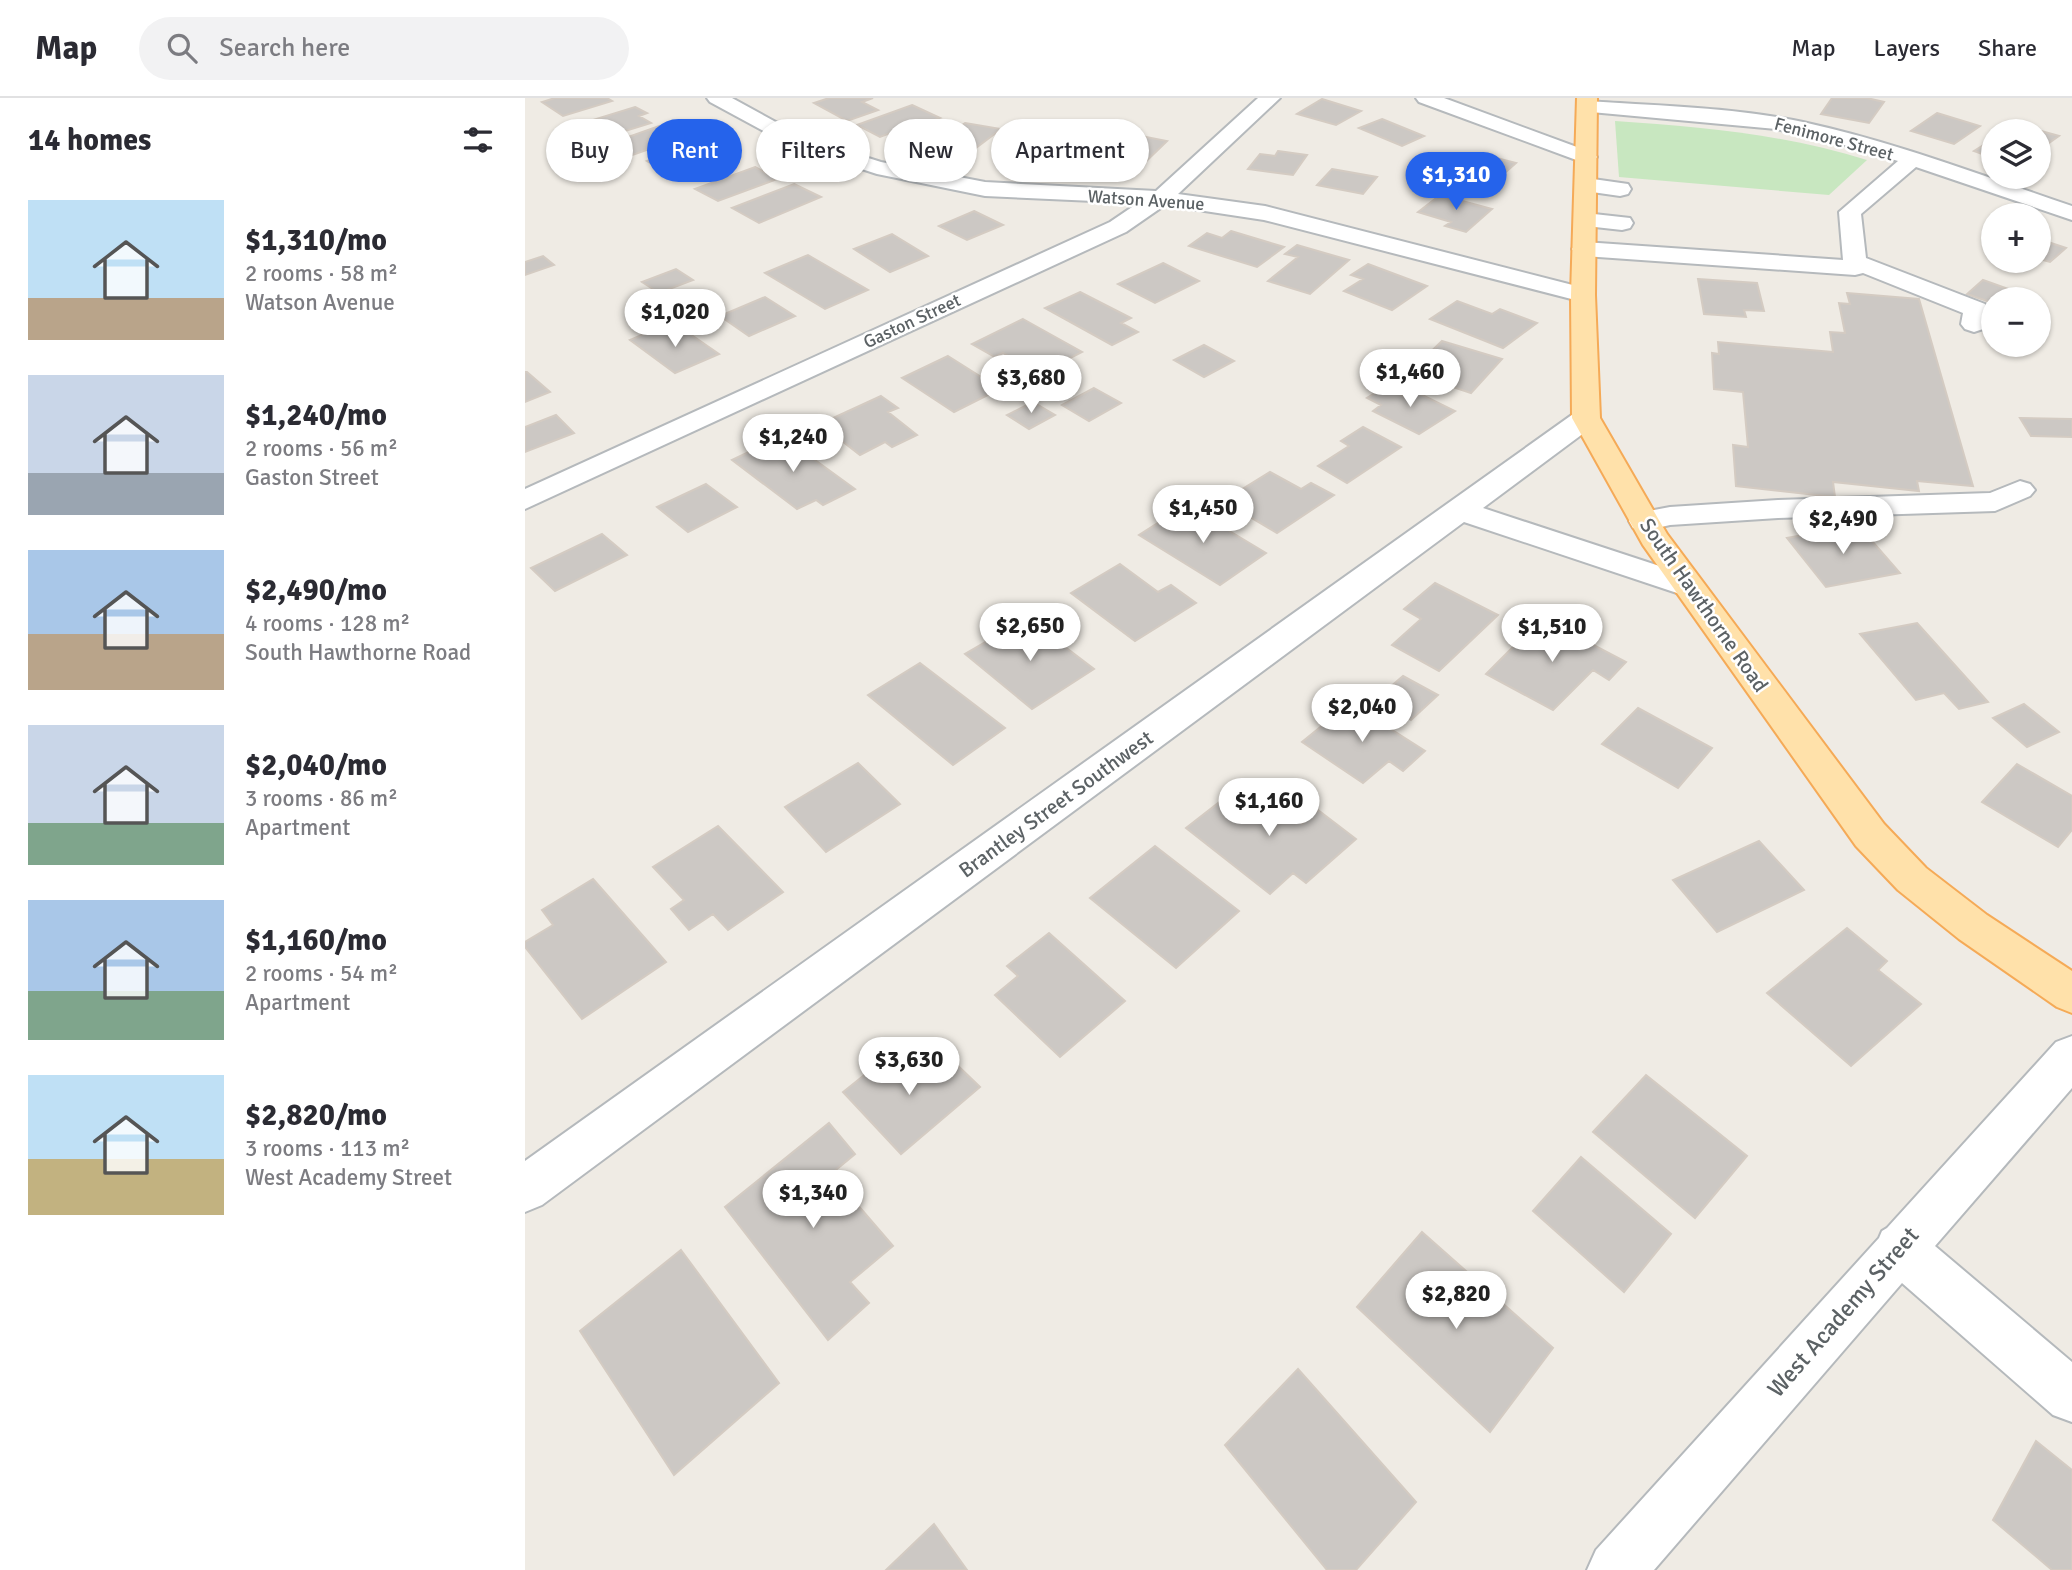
<!DOCTYPE html>
<html lang="en">
<head>
<meta charset="utf-8">
<style>
  body { margin:0; font-family:Signika,sans-serif; background:#f2f2f3; color:#2b2b33; height:100vh; display:flex; flex-direction:column; font-size:26px; white-space:nowrap }
  * { box-sizing:border-box; margin:0 }
  p { font-size:23px; color:#7c7c81 }
  .icon { flex:none; width:38px; height:38px; fill:none; stroke:currentColor; stroke-width:2; stroke-linecap:round; stroke-linejoin:round }
  .map { position:relative; flex:1; overflow:hidden }
  .details { display:flex; flex-direction:column; background:#fff; width:525px }
  .details>* { flex:none }
  .top-card { position:absolute; left:21px; top:21px; width:665px; height:63px; display:flex; gap:14px }
  .fabs { position:absolute; left:1456px; top:21px; display:grid; gap:14px }
  .fabs a { display:grid; place-items:center; width:70px; height:70px; border-radius:50%; background:#fff; box-shadow:0 2px 5px #0004; font-size:35px }
  .price { position:absolute; translate:-50% -60px; padding:0 16px; border-radius:24px; background:#fff; color:#222; font-size:23px; line-height:46px; filter:drop-shadow(0 2px 4px #0008) }
  .price::after { content:''; position:absolute; left:50%; top:42px; width:21px; height:16px; margin-left:-10px; background:inherit; clip-path:polygon(0 0,100% 0,50% 100%) }
  .price.current { background:#2563eb; color:#fff }
  ul { padding:0; list-style:none }
  li { display:flex; align-items:center; gap:21px; height:175px; padding:0 28px }
  li span { display:grid; place-items:center; flex:none; width:196px; height:140px; border-radius:0px; color:#555 }
  li>.icon { margin-inline-start:auto }
  span .icon { width:84px; height:84px; fill:#fffc; stroke-width:1 }
  li b { font-size:30px }
  h2 { display:flex; justify-content:space-between; align-items:center; height:84px; padding:0 28px; font-size:30px }
  .pill { padding:0 24px; border-radius:32px; background:#fff; box-shadow:0 2px 5px #0004; font-size:24px; line-height:63px }
  .pill.current { background:#2563eb; color:#fff }
  header { display:flex; align-items:center; gap:42px; box-sizing:border-box; height:98px; padding:0 35px; background:#fff; border-bottom:2px solid #e1e1e2 }
  header strong { font-size:33px }
  nav { display:flex; gap:38px; margin-inline-start:auto; font-size:24px }
  .search { width:490px; height:63px; background:#f2f2f3; display:flex; align-items:center; gap:18px; box-sizing:border-box; padding:0 24px; border-radius:38px; color:#7c7c81; font-size:26px }
  main { display:flex; flex:1; min-height:0 }
  .map>svg:first-child { display:block }
  .green { fill:#c8e7c0 }
  .building { fill:#ccc8c4; stroke:#d4cbc2; stroke-width:2 }
  .lines { fill:none; stroke-linecap:round; stroke-linejoin:round }
  .minor-casing { stroke:#b5b9bc; stroke-width:4 }
  .major-casing { stroke:#f5aa57; stroke-width:4 }
  .minor { fill:#fff; fill-rule:evenodd }
  .major { fill:#ffe1aa; fill-rule:evenodd }
  .labels { text-anchor:middle; stroke-width:5; stroke-linejoin:round; paint-order:stroke }
  .far-street-label { font-size:18px; fill:#5c6265; stroke:#fff }
  .street-label { font-size:21px; fill:#5c6265; stroke:#fff }
  .near-street-label { font-size:24px; fill:#5c6265; stroke:#fff }
</style>
</head>
<body>
<header>
<strong>Map</strong>
<div class="search"><svg class="icon" aria-label="search" viewBox="0 0 24 24"><circle cx="10" cy="10" r="6"/><path d="M15 15l6 6"/></svg>Search here</div>
<nav><a>Map</a><a>Layers</a><a>Share</a></nav>
</header>
<main>
<section class="details">
<h2>14 homes<svg class="icon" aria-label="filters" viewBox="0 0 24 24"><path d="M4 7h16M4 17h16"/><circle cx="9" cy="7" r="2"/><circle cx="15" cy="17" r="2"/></svg></h2>
<ul>
<li><span style="background:linear-gradient(#bfe0f5 70%,#b9a48a 0)"><svg class="icon" aria-label="home" viewBox="0 0 24 24"><path d="M3 11l9-7 9 7M6 9v11h12V9"/></svg></span><div><b>$1,310/mo</b><p>2 rooms · 58 m²</p><p>Watson Avenue</p></div></li>
<li><span style="background:linear-gradient(#c9d6e8 70%,#9aa5b1 0)"><svg class="icon" aria-label="home" viewBox="0 0 24 24"><path d="M3 11l9-7 9 7M6 9v11h12V9"/></svg></span><div><b>$1,240/mo</b><p>2 rooms · 56 m²</p><p>Gaston Street</p></div></li>
<li><span style="background:linear-gradient(#a9c7e8 60%,#b9a48a 0)"><svg class="icon" aria-label="home" viewBox="0 0 24 24"><path d="M3 11l9-7 9 7M6 9v11h12V9"/></svg></span><div><b>$2,490/mo</b><p>4 rooms · 128 m²</p><p>South Hawthorne Road</p></div></li>
<li><span style="background:linear-gradient(#c9d6e8 70%,#7fa58c 0)"><svg class="icon" aria-label="home" viewBox="0 0 24 24"><path d="M3 11l9-7 9 7M6 9v11h12V9"/></svg></span><div><b>$2,040/mo</b><p>3 rooms · 86 m²</p><p>Apartment</p></div></li>
<li><span style="background:linear-gradient(#a9c7e8 65%,#7fa58c 0)"><svg class="icon" aria-label="home" viewBox="0 0 24 24"><path d="M3 11l9-7 9 7M6 9v11h12V9"/></svg></span><div><b>$1,160/mo</b><p>2 rooms · 54 m²</p><p>Apartment</p></div></li>
<li><span style="background:linear-gradient(#bfe0f5 60%,#c2b280 0)"><svg class="icon" aria-label="home" viewBox="0 0 24 24"><path d="M3 11l9-7 9 7M6 9v11h12V9"/></svg></span><div><b>$2,820/mo</b><p>3 rooms · 113 m²</p><p>West Academy Street</p></div></li>
</ul>
</section>
<div class="map">
<svg width="1547" height="1472" viewBox="0 0 1547 1472">
  <rect width="100%" height="100%" fill="#efebe4"/>
  <path class="green" d="M1090,23c86,6 169,13 252,39l-38,35 -210,-18z"/>
  <path class="building" d="M30,0h52l5,3 -49,15 -21,-14z
    M304,0h44l-11,4 16,8 -31,11 -33,-18z
    M1307,0h35l17,4 -15,21 -48,-9z
    M797,1l39,12 -25,14 -39,-11z
    M387,7l28,13 -14,5 -4,-2 -42,16 -23,-12z
    M110,9l12,6 -8,3 12,7 -58,18 -12,-7 10,-4 -11,-6z
    M1412,15l43,13 -26,18 -43,-13z
    M857,21l42,17 -22,10 -43,-18z
    M440,25l36,6 -29,22 -37,-7z
    M134,28l22,12 -60,21 -21,-12z
    M512,28l36,7 -38,28 -36,-7z
    M1509,31l25,7 -20,14v-19h-9z
    M601,35l41,8 -34,33 -51,-10z
    M1468,41v19l-19,-7z
    M171,47l29,16 -50,17 -28,-17z
    M753,53l29,4 -14,20 -45,-6 12,-15 15,2z
    M956,56l35,9 -26,23 -43,-11 18,-15 7,2z
    M230,69l22,12 -59,22 -23,-12z
    M807,71l45,8 -14,17 -46,-9z
    M269,86l27,13 -62,26 -27,-15z
    M915,97l52,14 -26,23 -21,-6 6,-4 -33,-10z
    M449,113l29,14 -36,15 -28,-14z
    M706,133l53,16 -27,20 -68,-21 18,-13 15,5z
    M367,136l36,22 -38,16 -36,-23z
    M1514,141l27,9 -16,14 -11,-3z
    M772,147l52,15 -39,34 -42,-13 30,-24 -13,-3z
    M283,157l60,35 -43,19 -60,-36z
    M18,158l11,9 -29,10v-13z
    M1478,163h31l-8,7z
    M638,165l36,18 -44,22 -37,-19z
    M843,166l59,22 -35,24 -48,-19 19,-12 -12,-4z
    M151,171l17,11 -34,13 -17,-11z
    M1173,181l59,4 7,28 -20,-1 2,7 -42,-3z
    M1458,182l37,13 -7,6h-20v4l-26,-9z
    M555,194l51,26 -10,5 17,9 -26,13 -67,-37z
    M1322,195l72,6 54,187 -56,-5 2,10 -86,-9 2,15 -99,-11 -3,-41 15,2 -5,-55 -29,-3 -2,-36 7,1 -1,-12 115,10 -3,-20 15,1 -6,-30 11,1z
    M240,199l30,19 -46,20 -29,-20z
    M932,203l35,13 8,-5 37,14 -34,25 -73,-29z
    M498,221l59,33 -43,22 -36,-21 -8,4 -23,-13z
    M155,229l39,27 -44,19 -45,-33 26,-11 7,5z
    M917,243l60,18 -31,34 -30,-10 6,-6 -32,-10z
    M679,247l30,16 -30,16 -30,-17z
    M423,258l52,33 -46,23 -52,-34z
    M0,274h2l23,20 -25,10z
    M860,289l18,9 9,-6 43,21 -36,23 -46,-23 8,-6 -14,-7z
    M569,290l27,15 -32,18 -27,-16z
    M356,298l17,12 -10,4 29,23 -25,12 -7,-5 -25,13 -40,-31z
    M508,304l22,13 -26,14 -22,-14z
    M31,317l18,18 -49,19v-25z
    M1495,320l52,1v18l-41,-1z
    M838,329l38,20 -54,36 -29,-17 31,-20 -8,-5z
    M257,338l73,53 -32,16 -7,-5 -19,9 -65,-49z
    M745,374l31,17 10,-6 23,12 -57,38 -54,-32z
    M181,386l31,23 -49,25 -31,-25z
    M661,407l80,48 -46,32 -81,-50z
    M1333,427l42,48 -74,14 -39,-49z
    M77,436l25,21 -72,36 -24,-23z
    M595,466l38,28 13,-7 25,18 -61,38 -64,-48z
    M910,485l63,32 -59,56 -47,-26 29,-26 -17,-10z
    M502,520l67,51 -62,40 -67,-55z
    M1017,520l84,44 -17,18 -16,-10 -40,40 -67,-36z
    M1392,525l71,79 -29,7 -15,-16 -28,7 -56,-66z
    M395,565l85,65 -52,37 -85,-70z
    M878,578l35,19 -27,25 -35,-21z
    M825,605l75,48 -22,20 -14,-10 -26,22 -61,-41z
    M1499,606l35,28 -32,15 -34,-29z
    M1113,610l74,40 -34,40 -76,-44z
    M333,665l42,41 -74,48 -41,-45z
    M1492,666l55,32v34l-14,17 -76,-45z
    M720,684l57,42 16,-14 38,29 -50,44 -13,-10 -23,21 -84,-66z
    M193,728l65,66 -55,38 -15,-16 -24,16 -18,-21 13,-9 -31,-33z
    M1234,743l45,49 -87,42 -44,-52z
    M630,748l84,65 -63,57 -86,-70z
    M68,781l73,83 -84,57 -57,-72v-5l28,-17 -11,-15z
    M1322,830l40,33 -9,9 43,34 -70,62 -84,-73z
    M524,835l76,68 -65,56 -65,-62 23,-19 -11,-10z
    M373,950l28,28 23,-19 31,30 -79,67 -58,-62z
    M1121,977l101,81 -52,62 -102,-86z
    M304,1025l26,31 -24,20 62,72 -43,36 19,21 -41,37 -103,-133z
    M1056,1059l90,77 -47,58 -91,-81z
    M897,1134l131,116 -63,84 -133,-125z
    M156,1152l98,133 -105,92 -94,-144z
    M773,1271l118,133 -60,68h-29l-102,-125z
    M1511,1343l36,29v100h-20l-59,-50z
    M409,1426l33,46h-81z"/>
  <g class="lines">
    <g class="minor-casing">
      <path id="minor" d="M182,0h25l73,40 76,24 104,20 171,9 102,-93h22l-102,96 87,12 327,84 3,5 -3,5 -9,2 -319,-82 -99,-15 -39,27 -601,277v-20l585,-267 28,-19 -153,-7 -108,-22 -86,-28 -81,-44z
        M891,0h28l149,55 4,4 -4,4h-14l-160,-59z
        M1062,3c72,5 145,6 216,21 92,20 180,54 269,84v14l-156,-53 -55,47 5,44 119,46 4,5 -2,15 -4,5 -9,3 -9,-3 -4,-5 2,-11 -100,-40 -8,2 -271,-19 -8,-2 -4,-5 4,-5 8,-2 259,18 -4,-48 59,-51 -67,-20 -55,-12 -196,-18 -3,-4 3,-4z
        M1061,80l42,6 3,5 -3,5 -8,2 -42,-6 -3,-5 3,-5z
        M1060,115l45,5 3,5 -3,5 -8,2 -45,-5 -3,-5 3,-5z
        M1061,312l10,2 4,6 -4,6 -113,84 216,71 5,7 -5,7 -11,4 -11,-4 -213,-71 -922,683 -17,7v-51l1051,-749z
        M1495,383l10,3 5,6 -5,6 -35,15 -217,7 -108,7 -26,6 -11,-3 -4,-7 4,-7 37,-7 108,-7 212,-7z
        M1547,938v52l-137,158 137,116v60l-19,-7 -151,-132 -248,287h-67l9,-20 283,-312 3,-7 5,-3 169,-186z"/>
    </g>
    <g class="major-casing">
      <path id="major" d="M1052,0h20l-2,197 5,123 67,116 217,290 42,44 61,47 85,56v42l-15,-6 -98,-68 -61,-49 -42,-44 -213,-301 -71,-127 -1,-123z"/>
    </g>
    <use href="#minor" class="minor"/>
    <use href="#major" class="major"/>
  </g>
  <g class="labels">
    <g class="far-street-label">
      <text transform="translate(1309 41) rotate(15)" y="6">Fenimore Street</text>
      <text transform="translate(621 102) rotate(4)" y="6">Watson Avenue</text>
      <text transform="translate(387 223) rotate(-25)" y="6">Gaston Street</text>
    </g>
    <g class="street-label">
      <text transform="translate(1179 507) rotate(55)" y="7">South Hawthorne Road</text>
      <text transform="translate(531 706) rotate(-36)" y="7">Brantley Street Southwest</text>
    </g>
    <g class="near-street-label">
      <text transform="translate(1318 1214) rotate(-49)" y="8">West Academy Street</text>
    </g>
  </g>
</svg>
<div class="fabs">
<a><svg class="icon" aria-label="layers" viewBox="0 0 24 24"><path d="M12 4l9 5-9 5-9-5zM3 14l9 5 9-5"/></svg></a>
<a>+</a>
<a>−</a>
</div>
<b class="price current" style="left:931px;top:114px">$1,310</b>
<b class="price" style="left:150px;top:251px">$1,020</b>
<b class="price" style="left:885px;top:311px">$1,460</b>
<b class="price" style="left:506px;top:317px">$3,680</b>
<b class="price" style="left:268px;top:376px">$1,240</b>
<b class="price" style="left:678px;top:447px">$1,450</b>
<b class="price" style="left:1318px;top:458px">$2,490</b>
<b class="price" style="left:505px;top:565px">$2,650</b>
<b class="price" style="left:1027px;top:566px">$1,510</b>
<b class="price" style="left:837px;top:646px">$2,040</b>
<b class="price" style="left:744px;top:740px">$1,160</b>
<b class="price" style="left:384px;top:999px">$3,630</b>
<b class="price" style="left:288px;top:1132px">$1,340</b>
<b class="price" style="left:931px;top:1233px">$2,820</b>
<div class="top-card">
<a class="pill">Buy</a>
<a class="pill current">Rent</a>
<a class="pill">Filters</a>
<a class="pill">New</a>
<a class="pill">Apartment</a>
</div>
</div>
</main>
</body>
</html>
